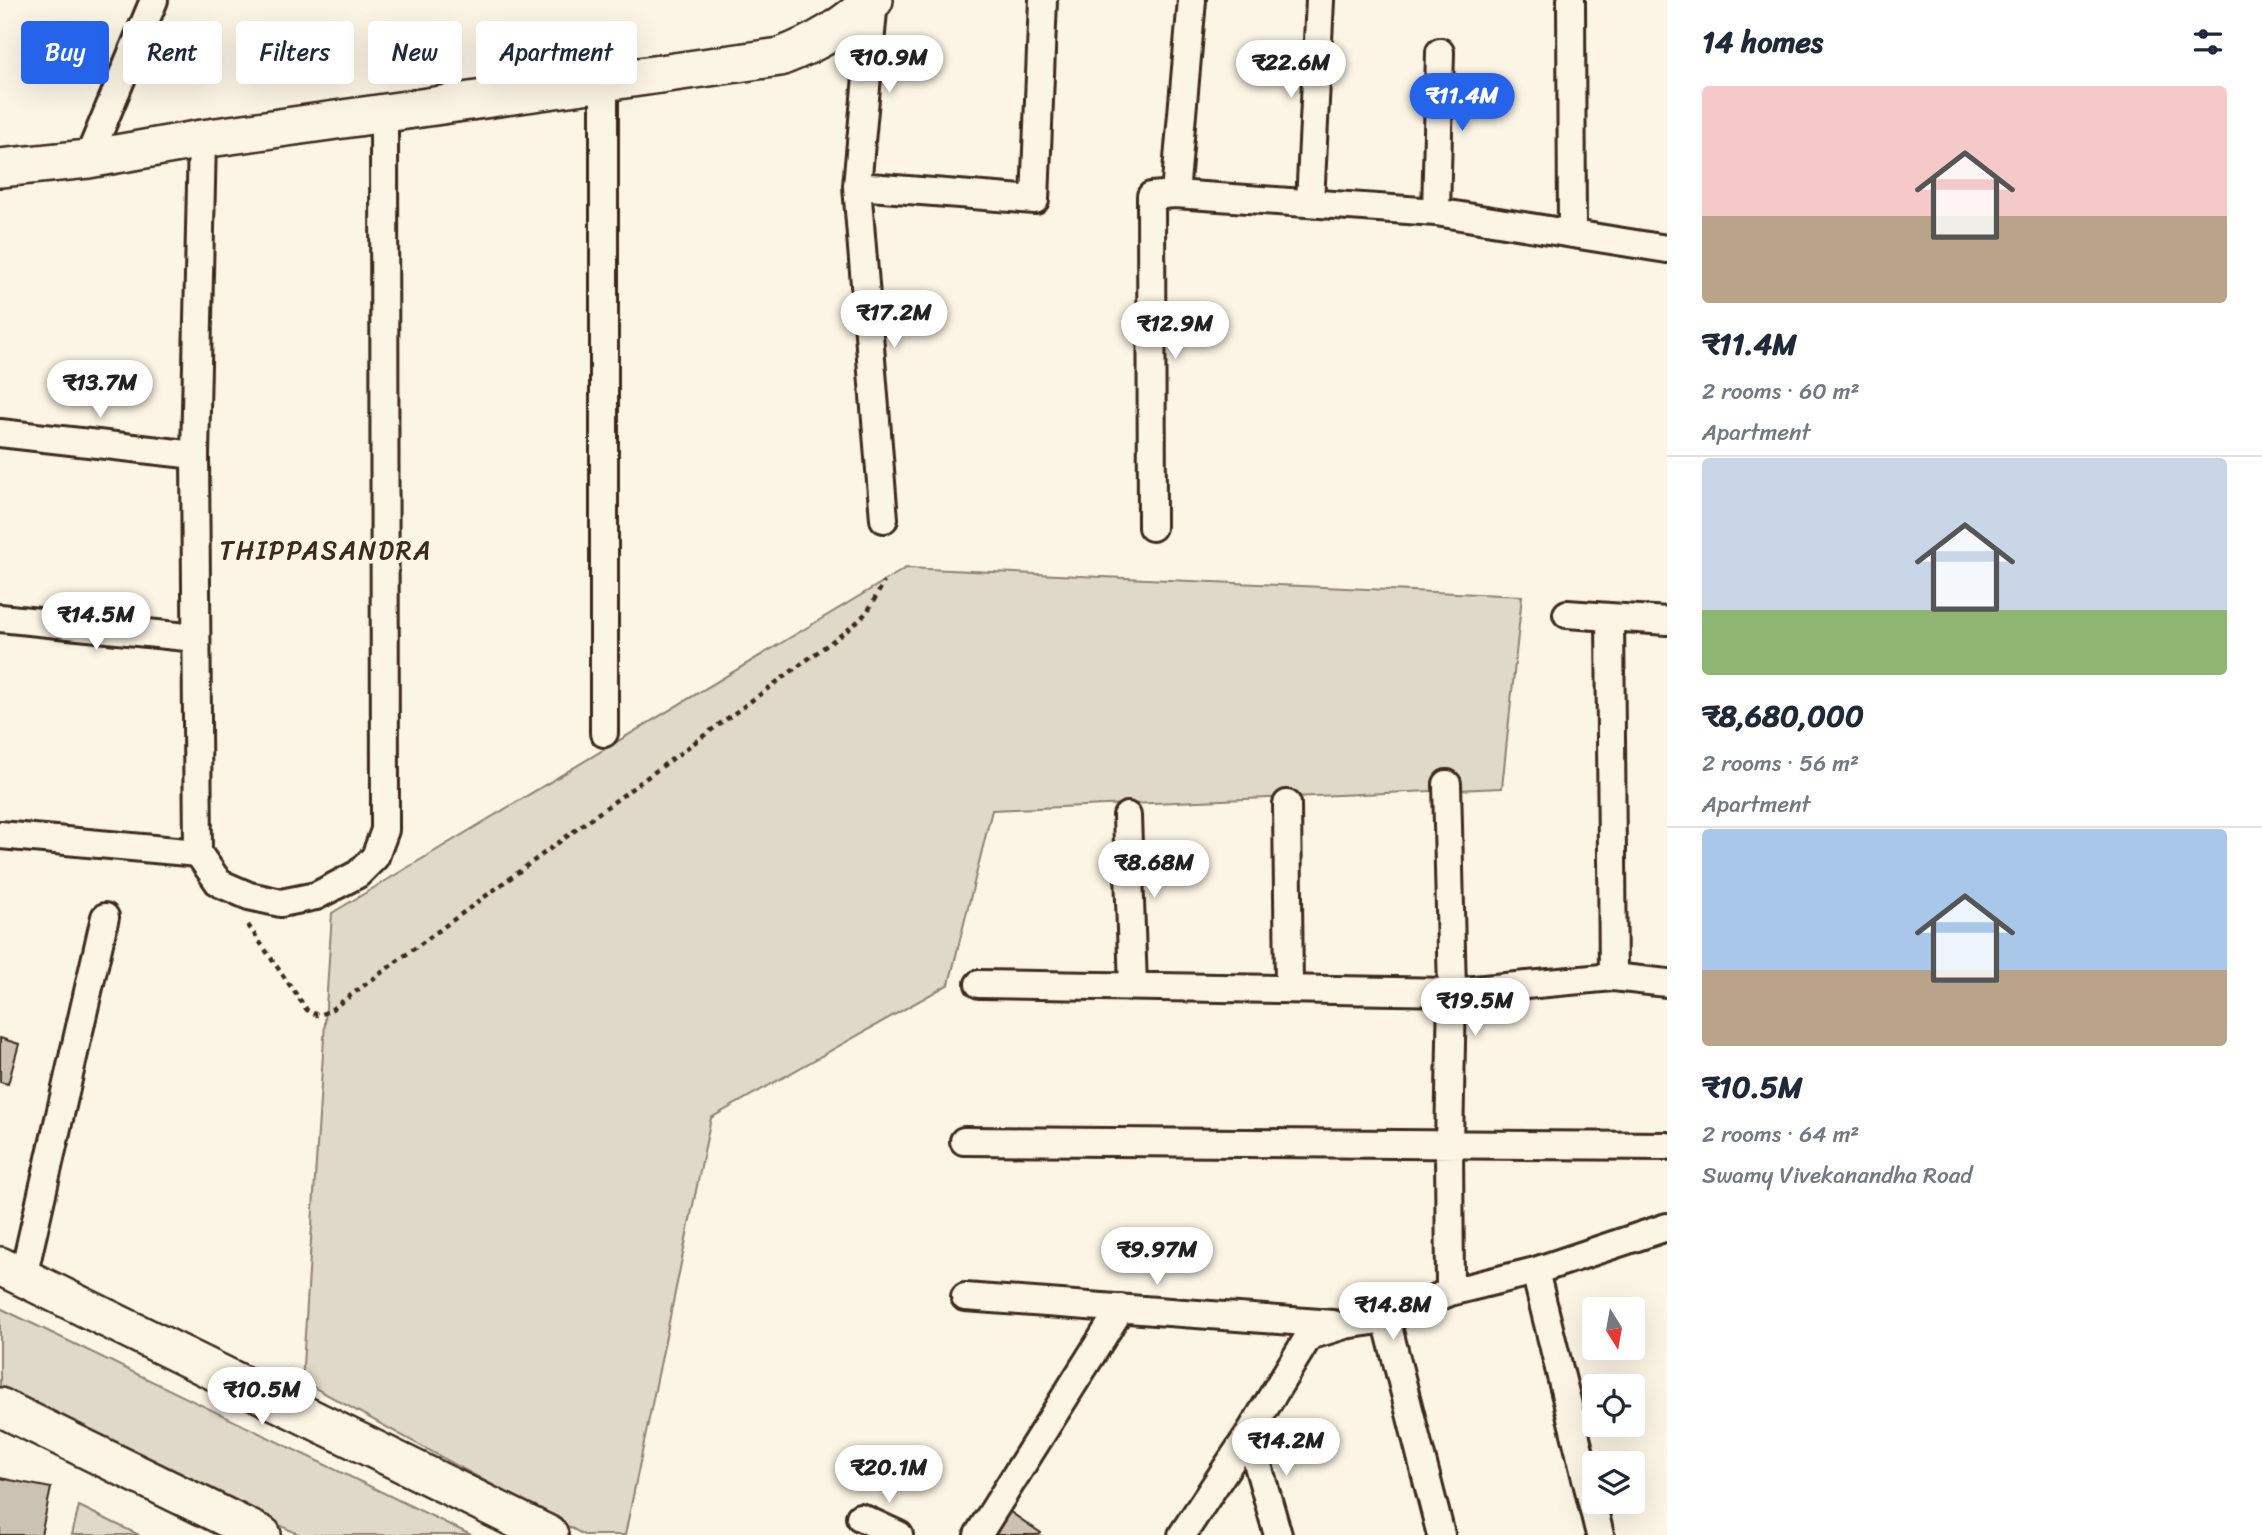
<!DOCTYPE html>
<html lang="en">
<head>
<meta charset="utf-8">
<style>
  body { margin:0; font-family:Sriracha,sans-serif; background:#f6f6f7; color:#1f2937; height:100vh; display:flex; flex-direction:column; font-size:26px; white-space:nowrap }
  * { box-sizing:border-box; margin:0 }
  p { font-size:23px; color:#747a83 }
  .icon { flex:none; width:38px; height:38px; fill:none; stroke:currentColor; stroke-width:2; stroke-linecap:round; stroke-linejoin:round }
  .map { position:relative; flex:1; overflow:hidden }
  .panel { display:flex; flex-direction:column; background:#fff; width:595px }
  .panel>* { flex:none }
  .hud { position:absolute; left:21px; top:21px; width:665px; height:63px; display:flex; gap:14px }
  .needle { width:46px; rotate:169deg }
  .fabs { position:absolute; left:1582px; top:1297px; display:grid; gap:14px }
  .fabs a { display:grid; place-items:center; width:63px; height:63px; border-radius:7px; background:#fff; box-shadow:0 7px 28px #0002; font-size:35px }
  .price { position:absolute; translate:-50% -60px; padding:0 16px; border-radius:24px; background:#fff; color:#222; font-size:23px; line-height:46px; filter:drop-shadow(0 2px 4px #0008) }
  .price::after { content:''; position:absolute; left:50%; top:42px; width:21px; height:16px; margin-left:-10px; background:inherit; clip-path:polygon(0 0,100% 0,50% 100%) }
  .price.active { background:#2563eb; color:#fff }
  ul { padding:0; list-style:none }
  li { display:grid; align-content:center; gap:14px; height:371px; padding:0 35px }
  li+li { border-top:2px solid #e0e1e3 }
  li span { display:grid; place-items:center; height:217px; border-radius:7px; color:#555 }
  li>.icon { margin-inline-start:auto }
  span .icon { width:126px; height:126px; fill:#fffc; stroke-width:1 }
  li b { font-size:30px }
  h2 { display:flex; justify-content:space-between; align-items:center; height:84px; padding:0 35px; font-size:30px }
  .chip { padding:0 24px; border-radius:7px; background:#fff; box-shadow:0 7px 28px #0002; font-size:24px; line-height:63px }
  .chip.active { background:#2563eb; color:#fff }
  main { display:flex; flex:1; min-height:0 }
  .map>svg:first-child { display:block }
  .green { fill:#e0d8c8; stroke:#8e8173; stroke-width:2 }
  .building { fill:#ccc2b3; stroke:#3b2a1e; stroke-width:2 }
  .lines { fill:none; stroke-linecap:round; stroke-linejoin:round }
  .street-casing { stroke:#3b2a1e; stroke-width:32 }
  .secondary-casing { stroke:#3b2a1e; stroke-width:42 }
  .path { stroke:#3b2a1e; stroke-width:4.5; stroke-dasharray:5 5; stroke-linecap:butt }
  .street { stroke:#fcf5e5; stroke-width:26 }
  .secondary { stroke:#fcf5e5; stroke-width:37 }
  .labels { text-anchor:middle; stroke-width:7; stroke-linejoin:round; paint-order:stroke }
  .quarter-label { font-size:26px; letter-spacing:2px; fill:#3b2a1e; stroke:#fcf5e5 }
</style>
</head>
<body>
<main>
<div class="map">
<svg width="1667" height="1535" viewBox="0 0 1667 1535">
  <rect width="100%" height="100%" fill="#fcf5e5"/>
  <filter id="ink" filterUnits="userSpaceOnUse"><feTurbulence type="fractalNoise" baseFrequency=".0143" numOctaves="2"/><feDisplacementMap in="SourceGraphic" scale="14" xChannelSelector="R" yChannelSelector="G"/><feConvolveMatrix kernelMatrix="1 2 1 2 8 2 1 2 1" color-interpolation-filters="sRGB"/></filter>
  <g filter="url(#ink)">
    <path class="green" d="M906,568l616,28 -20,192 -510,22 -43,174 -238,134 -86,417h-41l-282,-154 30,-468z
      M0,1308l471,227h-171l-300,-145z
      M79,1506l60,29h-67z"/>
    <path class="building" d="M0,1038l19,6 -11,40 -8,-2z
      M0,1478l51,10 -10,47h-41z
      M1000,1505l41,28 -2,2h-58z"/>
    <g class="lines">
      <g class="street-casing">
        <path id="street" d="M874,0l-17,186 27,333
          M1571,0l1,234
          M604,83v650
          M88,159l66,-159
          M857,186l178,14 8,-200
          M1175,194l17,-194
          M1310,203l10,-203
          M1436,212l4,-160
          M0,433l195,22
          M1152,527l-1,-331 24,-2 261,18 231,37
          M1567,614l100,7
          M1610,617l3,360
          M0,618l196,20
          M1447,784l5,208 -3,153 1,147
          M1287,804l2,185
          M1127,816l6,170
          M0,835l198,18 -3,-398 7,-316
          M198,853l21,30 30,13 32,7 35,-7 42,-22 17,-17 10,-27 -1,-716
          M979,984l473,8 161,-15 54,6
          M964,1141l703,5
          M1535,1271l65,264
          M23,1277l82,-360
          M965,1297l368,27
          M1386,1319l55,216
          M1249,1434l29,101
          M860,1517l39,18
          M978,1535l143,-227
          M1182,1535l67,-101 60,-98 36,-11 41,-6 64,-27 85,-21 132,-44"/>
      </g>
      <g class="secondary-casing">
        <path id="secondary" d="M0,168l88,-9 114,-20 578,-82c41,-16 60,-29 94,-57
          M0,1266l549,269
          M0,1407l262,128"/>
      </g>
      <path class="path" d="M248,925l59,85 10,5 11,-3 525,-386 15,-15 16,-29"/>
      <use href="#street" class="street"/>
      <use href="#secondary" class="secondary"/>
    </g>
  </g>
  <g class="labels">
    <g class="quarter-label">
      <text x="326" y="559">THIPPASANDRA</text>
    </g>
  </g>
</svg>
<div class="fabs">
<a><svg class="needle" viewBox="-14 -14 28 28"><path d="M0-13l5 13h-10z" fill="#e53935"/><path d="M0 13l5-13h-10z" fill="#747a83"/></svg></a>
<a><svg class="icon" aria-label="locate" viewBox="0 0 24 24"><circle cx="12" cy="12" r="6"/><path d="M12 2v4M12 18v4M2 12h4M18 12h4"/></svg></a>
<a><svg class="icon" aria-label="layers" viewBox="0 0 24 24"><path d="M12 4l9 5-9 5-9-5zM3 14l9 5 9-5"/></svg></a>
</div>
<b class="price" style="left:889px;top:95px">₹10.9M</b>
<b class="price" style="left:1291px;top:100px">₹22.6M</b>
<b class="price active" style="left:1462px;top:133px">₹11.4M</b>
<b class="price" style="left:894px;top:350px">₹17.2M</b>
<b class="price" style="left:1175px;top:361px">₹12.9M</b>
<b class="price" style="left:100px;top:420px">₹13.7M</b>
<b class="price" style="left:96px;top:652px">₹14.5M</b>
<b class="price" style="left:1154px;top:900px">₹8.68M</b>
<b class="price" style="left:1475px;top:1038px">₹19.5M</b>
<b class="price" style="left:1157px;top:1287px">₹9.97M</b>
<b class="price" style="left:1393px;top:1342px">₹14.8M</b>
<b class="price" style="left:262px;top:1427px">₹10.5M</b>
<b class="price" style="left:1286px;top:1478px">₹14.2M</b>
<b class="price" style="left:889px;top:1505px">₹20.1M</b>
<div class="hud">
<a class="chip active">Buy</a>
<a class="chip">Rent</a>
<a class="chip">Filters</a>
<a class="chip">New</a>
<a class="chip">Apartment</a>
</div>
</div>
<section class="panel">
<h2>14 homes<svg class="icon" aria-label="filters" viewBox="0 0 24 24"><path d="M4 7h16M4 17h16"/><circle cx="9" cy="7" r="2"/><circle cx="15" cy="17" r="2"/></svg></h2>
<ul>
<li><span style="background:linear-gradient(#f6c9c9 60%,#b9a48a 0)"><svg class="icon" aria-label="home" viewBox="0 0 24 24"><path d="M3 11l9-7 9 7M6 9v11h12V9"/></svg></span><div><b>₹11.4M</b><p>2 rooms · 60 m²</p><p>Apartment</p></div></li>
<li><span style="background:linear-gradient(#c9d6e8 70%,#8fb573 0)"><svg class="icon" aria-label="home" viewBox="0 0 24 24"><path d="M3 11l9-7 9 7M6 9v11h12V9"/></svg></span><div><b>₹8,680,000</b><p>2 rooms · 56 m²</p><p>Apartment</p></div></li>
<li><span style="background:linear-gradient(#a9c7e8 65%,#b9a48a 0)"><svg class="icon" aria-label="home" viewBox="0 0 24 24"><path d="M3 11l9-7 9 7M6 9v11h12V9"/></svg></span><div><b>₹10.5M</b><p>2 rooms · 64 m²</p><p>Swamy Vivekanandha Road</p></div></li>
</ul>
</section>
</main>
</body>
</html>
